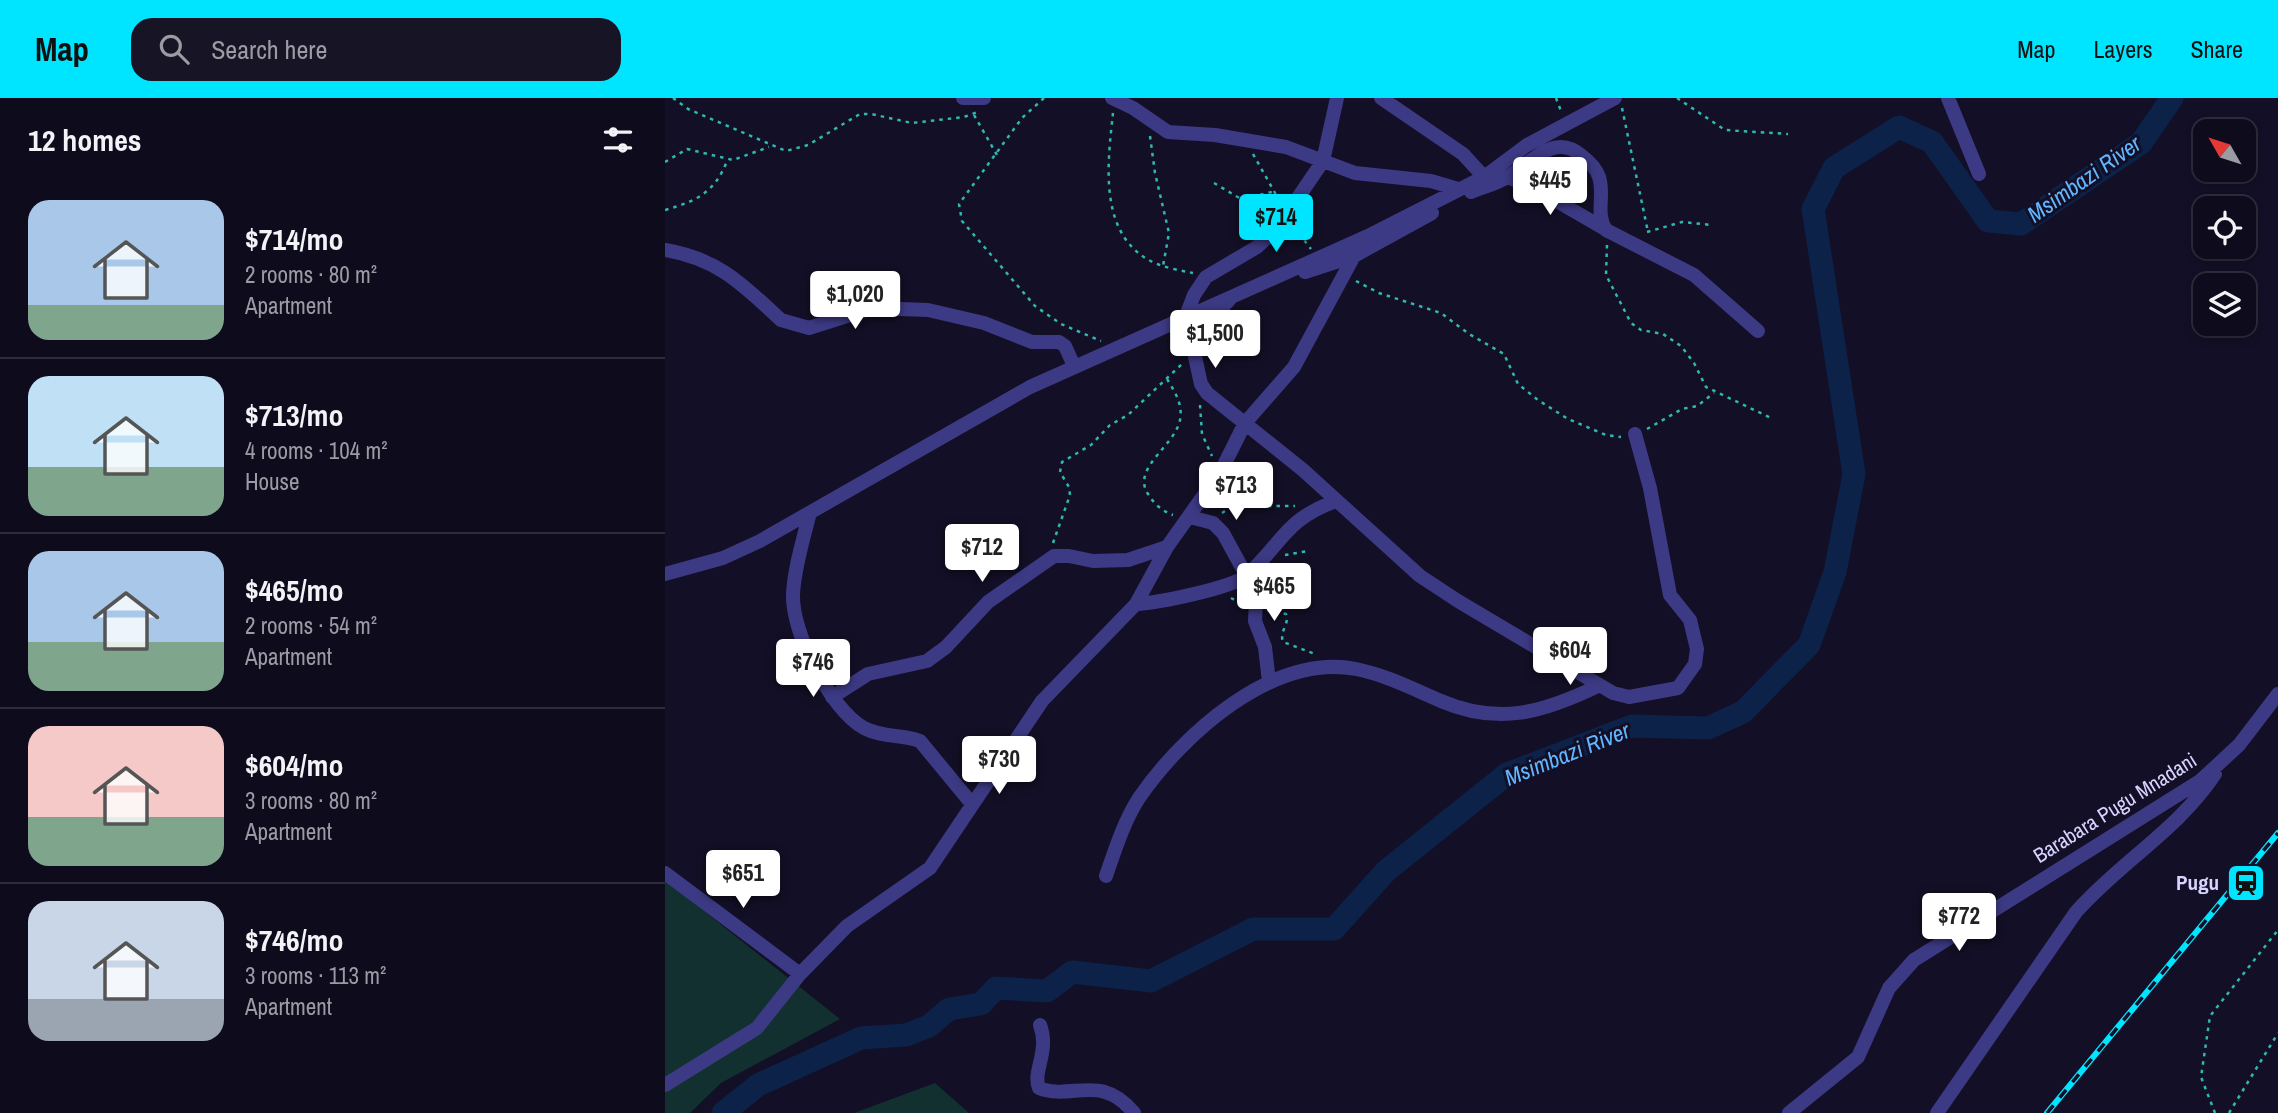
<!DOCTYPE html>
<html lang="en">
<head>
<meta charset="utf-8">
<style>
  body { margin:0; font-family:"Archivo Narrow",sans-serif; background:#171425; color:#f1f3f6; height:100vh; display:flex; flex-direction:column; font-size:26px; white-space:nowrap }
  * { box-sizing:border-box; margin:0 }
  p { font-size:23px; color:#9b9ba3 }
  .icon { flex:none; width:38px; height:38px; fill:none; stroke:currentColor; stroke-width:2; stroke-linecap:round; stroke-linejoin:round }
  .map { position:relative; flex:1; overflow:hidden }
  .drawer { display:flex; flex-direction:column; background:#0e0b1c; width:665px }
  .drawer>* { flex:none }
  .needle { width:46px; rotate:309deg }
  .fabs { position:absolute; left:1528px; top:21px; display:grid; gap:14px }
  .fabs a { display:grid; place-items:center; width:63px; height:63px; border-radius:14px; background:#0e0b1c; box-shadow:0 4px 10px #0003,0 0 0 2px #2e2b3b; font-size:35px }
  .price { position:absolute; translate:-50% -60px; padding:0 16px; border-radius:7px; background:#fff; color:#222; font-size:23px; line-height:46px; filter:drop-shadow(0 2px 4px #0008) }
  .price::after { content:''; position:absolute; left:50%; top:42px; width:21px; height:16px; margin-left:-10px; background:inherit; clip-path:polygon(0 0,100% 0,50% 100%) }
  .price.on { background:#00e5ff; color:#111 }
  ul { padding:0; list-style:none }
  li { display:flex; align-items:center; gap:21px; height:175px; padding:0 28px }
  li+li { border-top:2px solid #2e2b3b }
  li span { display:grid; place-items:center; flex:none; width:196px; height:140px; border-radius:21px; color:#555 }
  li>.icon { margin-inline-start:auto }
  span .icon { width:84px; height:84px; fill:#fffc; stroke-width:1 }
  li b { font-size:30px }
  h2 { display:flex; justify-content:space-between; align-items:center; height:84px; padding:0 28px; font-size:30px }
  header { display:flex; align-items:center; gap:42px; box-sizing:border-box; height:98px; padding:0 35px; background:#00e5ff; color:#111 }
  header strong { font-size:33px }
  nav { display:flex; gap:38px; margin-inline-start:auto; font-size:24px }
  .search { width:490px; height:63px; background:#171425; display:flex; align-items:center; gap:18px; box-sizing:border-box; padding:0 24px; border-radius:21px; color:#9b9ba3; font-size:26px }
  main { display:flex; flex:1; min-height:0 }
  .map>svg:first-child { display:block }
  .green { fill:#12302f }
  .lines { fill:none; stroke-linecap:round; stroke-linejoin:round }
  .river { stroke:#0c2248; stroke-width:23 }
  .path { stroke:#2fb8b0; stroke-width:2.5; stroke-dasharray:3.5 5; stroke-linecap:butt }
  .minor { stroke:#3d3a85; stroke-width:14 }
  .rail-casing { stroke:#00e5ff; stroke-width:6 }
  .rail { stroke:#130f26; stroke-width:3.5; stroke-dasharray:10; stroke-linecap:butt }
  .labels { text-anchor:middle; stroke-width:6; stroke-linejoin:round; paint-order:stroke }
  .street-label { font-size:21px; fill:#d9d4ff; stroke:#130f26 }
  .poi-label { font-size:21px; font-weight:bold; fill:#d9d4ff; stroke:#130f26; text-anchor:end }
  .water-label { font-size:23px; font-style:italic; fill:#62b6ff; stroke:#130f26 }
</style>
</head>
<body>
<header>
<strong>Map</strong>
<div class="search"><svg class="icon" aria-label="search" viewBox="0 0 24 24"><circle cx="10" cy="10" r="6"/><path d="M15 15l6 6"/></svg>Search here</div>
<nav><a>Map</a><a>Layers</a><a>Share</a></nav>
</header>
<main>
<section class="drawer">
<h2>12 homes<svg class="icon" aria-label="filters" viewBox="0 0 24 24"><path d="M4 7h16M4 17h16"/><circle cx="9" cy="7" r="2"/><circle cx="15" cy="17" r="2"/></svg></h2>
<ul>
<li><span style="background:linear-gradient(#a9c7e8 75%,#7fa58c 0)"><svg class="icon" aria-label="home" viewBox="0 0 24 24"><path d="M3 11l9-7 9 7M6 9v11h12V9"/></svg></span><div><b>$714/mo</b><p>2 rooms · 80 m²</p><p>Apartment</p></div></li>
<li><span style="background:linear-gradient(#bfe0f5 65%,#7fa58c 0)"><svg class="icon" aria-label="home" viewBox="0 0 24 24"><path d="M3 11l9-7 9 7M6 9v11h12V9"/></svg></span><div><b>$713/mo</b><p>4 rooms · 104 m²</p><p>House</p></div></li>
<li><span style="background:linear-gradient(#a9c7e8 65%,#7fa58c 0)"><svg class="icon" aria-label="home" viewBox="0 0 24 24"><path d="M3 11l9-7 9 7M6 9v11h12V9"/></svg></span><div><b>$465/mo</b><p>2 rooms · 54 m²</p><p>Apartment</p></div></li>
<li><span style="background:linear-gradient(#f6c9c9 65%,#7fa58c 0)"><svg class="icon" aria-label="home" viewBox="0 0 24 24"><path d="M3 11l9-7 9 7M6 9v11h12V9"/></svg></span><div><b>$604/mo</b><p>3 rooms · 80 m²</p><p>Apartment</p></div></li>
<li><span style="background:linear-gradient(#c9d6e8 70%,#9aa5b1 0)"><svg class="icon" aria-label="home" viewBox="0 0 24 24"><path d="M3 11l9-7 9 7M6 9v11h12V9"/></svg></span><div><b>$746/mo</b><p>3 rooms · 113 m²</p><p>Apartment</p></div></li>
</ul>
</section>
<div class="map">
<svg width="1613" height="1015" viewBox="0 0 1613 1015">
  <rect width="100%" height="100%" fill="#130f26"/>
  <path class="green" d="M0,782l175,139 -119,64 -31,30h-25z
    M270,985l34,30h-115z"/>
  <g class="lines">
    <path class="river" d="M58,1015l35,-28 103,-47 45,-3 23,-9 20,-17 32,-5 15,-16 51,3 25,-19 79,9 102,-52h81l52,-58 121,-97 125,-48 76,2 35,-16 66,-67 26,-73 19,-98 -41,-265 21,-41 65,-41 33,15 56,79 33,3 120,-81 31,-45"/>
    <path class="path" d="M8,0l15,11 98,42 22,-6 52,-31h11l41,9 52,-6 16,-6
      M379,0l-22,20 -63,86 3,17 73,85 26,18 40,17
      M891,0l5,13
      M1012,0l48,32 63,4
      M957,10l26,124
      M448,15c-5,47 -15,117 34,146 13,8 31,11 46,14
      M309,17l23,40
      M485,38l5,37 14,60 -6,33
      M588,56l26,46
      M0,64l22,-13 46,11 36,-13
      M549,85l27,16 31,-7
      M0,112c32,-9 50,-18 62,-49
      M629,129l17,22
      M982,134l35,-10 30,3
      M942,147l-1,30 25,48 10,7 22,4 18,12 13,17 12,24 65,31
      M691,183l23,12 62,20 28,21 35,20 14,30 20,16 30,19 38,16 15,2
      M502,281c8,13 16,25 13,41 -5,26 -49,48 -32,74 6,10 14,17 25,21
      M535,307l2,29 10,22
      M982,331l35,-20 15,-3 17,-13
      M557,415l19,-13 17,6h37
      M388,445l17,-48 -1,-8 -9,-15 2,-10 29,-17 19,-20 18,-10 55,-52
      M620,457l23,-4
      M566,500l13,7
      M602,512l19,4c4,10 -7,17 -3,28l32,12
      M1550,1015l-14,-36 9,-61 68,-86
      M1564,1015l49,-80"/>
    <path class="minor" d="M298,0h21
      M447,0l21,10 35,24 47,3 71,12 69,26 76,8 27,8
      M672,0l-14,63 -45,66 -21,20 -51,30 -12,18 -8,21 15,68 6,9 96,77 117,106 38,25 155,92 16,4 49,-9 17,-24 2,-15 -7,-29 -20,-25 -20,-107 -15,-54
      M716,0l82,56 21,23
      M1283,0l31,76
      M843,79l28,12 69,40
      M806,94c12,-5 25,-8 36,-15 24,-13 47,-46 75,-21 8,6 14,12 17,21 6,18 -4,37 7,53l88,45 64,56
      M0,152c54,9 78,35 116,70l28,8 63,-20 56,2 56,13 48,19h27l6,4 9,20
      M640,174l49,-16 78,-43
      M528,254l26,-41 11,-12
      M144,418c-6,25 -15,53 -16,79 -1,38 37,114 71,133 19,10 37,6 56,13l52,63
      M525,419l23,6 10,10 29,53 4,15 -1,20 10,26 4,35
      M0,476l58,-16 37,-17 270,-154 338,-151 116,-59 43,-32 88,-47
      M471,506c22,-1 95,-16 110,-28 36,-32 39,-57 90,-75
      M167,599l36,-23 59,-13 19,-14 42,-45 66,-46h15l24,5 35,-1 39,-13
      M0,775l135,101
      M441,778c9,-26 18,-55 33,-78 44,-64 134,-145 217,-129 30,6 57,20 85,32 58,25 103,11 157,-15
      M375,927c10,27 -8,46 -1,63 33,13 62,-16 95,25
      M0,987l92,-57 43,-54 47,-48 83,-58 112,-167 94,-97 31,-57 54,-76 24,-48 49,-56 60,-111
      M1124,1015l69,-56 31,-69 25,-28 286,-179 39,-36 39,-51
      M1272,1015l139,-201c44,-50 102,-82 139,-138"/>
    <g class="rail-casing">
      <path id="rail" d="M1382,1015l231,-280"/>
    </g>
    <use href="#rail" class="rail"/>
  </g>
  <defs>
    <g id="station-square" transform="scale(2.0125)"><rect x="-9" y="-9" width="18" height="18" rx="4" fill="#00e5ff" stroke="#130f26"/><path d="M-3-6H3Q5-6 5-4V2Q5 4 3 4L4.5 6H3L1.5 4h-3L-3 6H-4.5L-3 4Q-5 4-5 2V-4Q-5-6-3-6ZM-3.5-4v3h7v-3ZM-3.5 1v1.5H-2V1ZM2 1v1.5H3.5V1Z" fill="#111"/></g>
  </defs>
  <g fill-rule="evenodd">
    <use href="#station-square" x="1581" y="785"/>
  </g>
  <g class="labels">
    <g class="street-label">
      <text transform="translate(1450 710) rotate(-32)" y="7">Barabara Pugu Mnadani</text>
    </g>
    <g class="poi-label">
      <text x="1554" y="792">Pugu</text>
    </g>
    <g class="water-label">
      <text transform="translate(1419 81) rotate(-35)" y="8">Msimbazi River</text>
      <text transform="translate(902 656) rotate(-22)" y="8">Msimbazi River</text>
    </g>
  </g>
</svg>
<div class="fabs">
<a><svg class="needle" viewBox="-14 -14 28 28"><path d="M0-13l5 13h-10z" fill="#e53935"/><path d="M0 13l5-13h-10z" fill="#9b9ba3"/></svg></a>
<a><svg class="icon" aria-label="locate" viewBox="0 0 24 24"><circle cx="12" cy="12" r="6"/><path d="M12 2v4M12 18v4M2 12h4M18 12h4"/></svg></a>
<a><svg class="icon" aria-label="layers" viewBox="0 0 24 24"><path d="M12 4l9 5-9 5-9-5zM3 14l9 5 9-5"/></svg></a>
</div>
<b class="price" style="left:885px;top:119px">$445</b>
<b class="price on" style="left:611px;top:156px">$714</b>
<b class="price" style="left:190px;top:233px">$1,020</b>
<b class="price" style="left:550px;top:272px">$1,500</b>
<b class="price" style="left:571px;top:424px">$713</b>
<b class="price" style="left:317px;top:486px">$712</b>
<b class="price" style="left:609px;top:525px">$465</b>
<b class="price" style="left:905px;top:589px">$604</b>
<b class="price" style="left:148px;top:601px">$746</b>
<b class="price" style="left:334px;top:698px">$730</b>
<b class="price" style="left:78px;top:812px">$651</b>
<b class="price" style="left:1294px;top:855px">$772</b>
</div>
</main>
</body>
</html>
